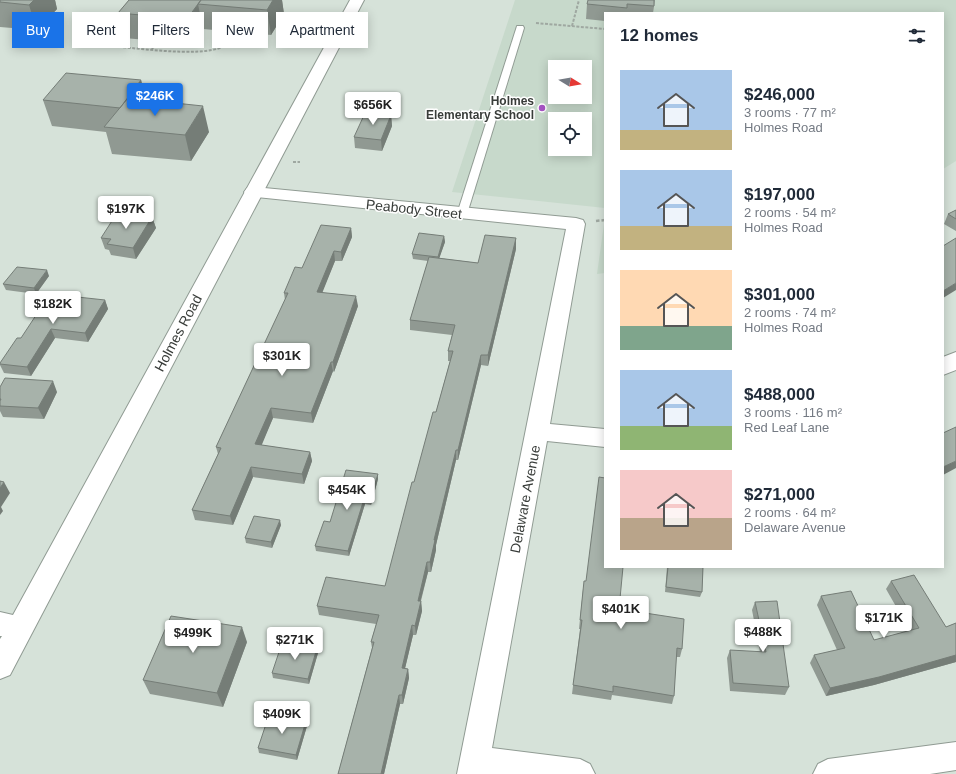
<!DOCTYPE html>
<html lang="en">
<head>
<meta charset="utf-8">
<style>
  body { margin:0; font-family:Arial,sans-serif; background:#f2f2f3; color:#1f2937; height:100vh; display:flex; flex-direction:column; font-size:15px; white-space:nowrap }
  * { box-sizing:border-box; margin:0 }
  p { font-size:13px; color:#747a83 }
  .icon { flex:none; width:22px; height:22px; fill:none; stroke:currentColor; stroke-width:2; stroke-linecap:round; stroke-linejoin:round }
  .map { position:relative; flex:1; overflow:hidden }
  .details { position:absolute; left:604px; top:12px; width:340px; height:556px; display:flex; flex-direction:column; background:#fff; border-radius:0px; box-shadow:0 2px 10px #0003 }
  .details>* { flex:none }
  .guide { position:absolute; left:12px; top:12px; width:380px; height:36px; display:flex; gap:8px }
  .needle { width:26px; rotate:101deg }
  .buttons { position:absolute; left:548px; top:60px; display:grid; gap:8px }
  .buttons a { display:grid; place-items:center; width:44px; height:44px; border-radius:0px; background:#fff; box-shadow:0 2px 10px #0003; font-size:20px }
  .price { position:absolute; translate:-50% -34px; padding:0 9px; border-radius:4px; background:#fff; color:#222; font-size:13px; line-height:26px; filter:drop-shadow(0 1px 2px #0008) }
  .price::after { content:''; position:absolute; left:50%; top:24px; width:12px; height:9px; margin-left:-6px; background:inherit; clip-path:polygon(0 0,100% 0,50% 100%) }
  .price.selected { background:#1a73e8; color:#fff }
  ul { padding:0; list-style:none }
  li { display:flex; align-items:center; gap:12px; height:100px; padding:0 16px }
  li span { display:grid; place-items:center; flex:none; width:112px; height:80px; border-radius:0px; color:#555 }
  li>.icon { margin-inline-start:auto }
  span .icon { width:48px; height:48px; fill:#fffc; stroke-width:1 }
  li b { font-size:17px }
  h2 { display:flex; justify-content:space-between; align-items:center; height:48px; padding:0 16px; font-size:17px }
  .tag { padding:0 14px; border-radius:0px; background:#fff; box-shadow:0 2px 10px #0003; font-size:14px; line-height:36px }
  .tag.selected { background:#1a73e8; color:#fff }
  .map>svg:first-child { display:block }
  .built { fill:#c7d9cb; fill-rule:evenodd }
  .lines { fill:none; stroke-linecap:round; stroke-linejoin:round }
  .lane-casing { stroke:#909b93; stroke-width:2 }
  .street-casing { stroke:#909b93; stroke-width:2 }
  .secondary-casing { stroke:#909b93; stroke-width:2 }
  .path-far1 { stroke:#9fa8a1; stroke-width:2; stroke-dasharray:3 1.5; stroke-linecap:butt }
  .path { stroke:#9fa8a1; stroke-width:2.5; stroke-dasharray:3.5 2; stroke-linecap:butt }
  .lane { fill:#fff; fill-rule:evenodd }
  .street { fill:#fff; fill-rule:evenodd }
  .secondary { fill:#fff; fill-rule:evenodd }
  .wall { fill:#909992 }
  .shaded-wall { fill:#757d77 }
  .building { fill:#a7b2aa; stroke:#757d77 }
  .poi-dot { fill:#a653c3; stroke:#fff; stroke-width:1.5 }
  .labels { text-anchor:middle; stroke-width:3; stroke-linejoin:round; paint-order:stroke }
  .far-poi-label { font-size:12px; font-weight:bold; fill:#393d3a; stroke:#fff; text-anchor:end }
  .street-label { font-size:14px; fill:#393d3a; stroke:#fff }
</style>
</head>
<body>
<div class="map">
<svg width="956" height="774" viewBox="0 0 956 774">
  <rect width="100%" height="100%" fill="#d6e2d9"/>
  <path class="built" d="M515,0h441v161l-13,8v-156h-338v195l-153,-16zM555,67h30v30h-30zM555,119h30v30h-30z
    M605,217v56l-8,1z"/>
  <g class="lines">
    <g class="lane-casing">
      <path id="lane" d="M517,26h6l1,2 -57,186 -5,3 -4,-1 -1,-2z"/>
    </g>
    <g class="street-casing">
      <path id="street" d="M253,187l323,31 7,2 2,4 -35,200 55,5v18l-58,-6 -55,307 88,11 10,5 5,10h-138l109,-545 -319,-33 -3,-4 3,-4z
        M956,352v18l-13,5v-18z
        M956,742v28l-26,4h-117l5,-10 10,-5z"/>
    </g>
    <g class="secondary-casing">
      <path id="secondary" d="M350,0h14l-354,675 -10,4v-40l2,-3h-2v-24l13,3z"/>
    </g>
    <path class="path-far1" d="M536,23l69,6
      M572,26l7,-26
      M101,45c28,2 98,13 121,2 7,-3 11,-9 15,-15
      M152,49l6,-8
      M143,96l23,3 12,6
      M293,162h7"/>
    <path class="path" d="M596,221l9,-1"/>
    <use href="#lane" class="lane"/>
    <use href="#street" class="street"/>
    <use href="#secondary" class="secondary"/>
  </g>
  <path class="wall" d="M0,0h55l2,9 -20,21 -37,-3z
    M129,0h153l2,14 -13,21 -68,-6 -10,15 -69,-6 -6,-25z
    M655,0l-2,13h-48v8l-19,-2 1,-15z
    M141,80l5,20 63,32 -18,29 -79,-7 -6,-22 -54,-6 -9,-26z
    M391,115l1,11 -10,25 -27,-3 -1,-11z
    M956,210v21l-12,-7 4,-10z
    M152,217l4,11 -20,31 -25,-4 -2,-5 -4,-1 -4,-11z
    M351,228l1,9 -10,24h-7l-13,31 36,14 -24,66 -1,-1 -20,52 -40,-5 -12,27 49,7 2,9 -8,23 -51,-7 -20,48 -38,-5 -3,-10 26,-56 -2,-7 69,-147 -1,-7 18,-25z
    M444,236l1,6 -6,16 39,5 38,-25v11l-28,117 -7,-1 -23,95h-2l-20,85v5l-5,22h-3l-7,29 1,10 -6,24h-3l-8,33 3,1 1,9 -6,26h-3l-16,70h-46l34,-126 -1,-6 5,-18 -57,-9 -2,-9 68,-20 29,-104 22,-70 14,-51h-2v-10l4,-16 -42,-5v-10l18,-59 -15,-2 -1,-5z
    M49,276l-13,18 -30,-4 -3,-6z
    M105,300l3,9 -20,33 -33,-4 -24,38 -27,-3 -4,-8v-2l21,-25z
    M0,387l57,5 -13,27 -41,-2 -3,-6z
    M378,474v5l-7,26 -6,-1 -16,52 -33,-5 -1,-5 15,-24z
    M281,525l-9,23 -26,-5 -1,-5z
    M667,567h36l-1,25 -2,5 -35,-5z
    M891,581l55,46 10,-4v39l-82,23 -48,11 -16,-33 4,-8 23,-5 -20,-45 4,-9 53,44 36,-9 -24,-42z
    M583,589l36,20 63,40 -2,8h-4l-2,39 -2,8 -60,-9 -1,5 -39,-6 8,-65h-1z
    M755,602l34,85 -4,8 -55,-4 -3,-33 3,-8 30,2 -8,-42z
    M247,642l-24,65 -73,-13 -7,-14z
    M318,653l-9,31 -36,-6 -1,-5z
    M306,721l1,5 -10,34 -38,-7 -1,-5z"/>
  <path class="shaded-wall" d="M34,0h21l2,9 -20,21 -8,-25z
    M273,0h9l2,14 -13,21 -4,-25z
    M198,4l5,25 -10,15 -6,-25z
    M141,80l7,26 -28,2z
    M203,106l6,26 -18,29 -6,-26z
    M391,115l1,11 -10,25 -1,-11z
    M152,217l4,11 -20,31 -3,-11z
    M351,228l1,9 -10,24 -1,-9z
    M444,236l1,6 -7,20v-5z
    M516,238v11l-28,117v-11z
    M334,251l1,10 -16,40 -2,-9z
    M47,270l2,6 -13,18 -2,-6z
    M956,283v7l-13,8v-7z
    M356,296l2,10 -24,66 -1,-10z
    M105,300l3,9 -20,33 -3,-9z
    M51,329l4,9 -24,38 -4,-9z
    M481,355v10l-23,95v-10z
    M331,362l2,9 -20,52 -2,-10z
    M53,381l4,11 -13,27 -6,-11z
    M271,408l2,10 -15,36 -3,-10z
    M456,450v10l-20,85v5l-5,22 -1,-10 4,-22z
    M310,452l2,9 -8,23 -2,-10z
    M956,461v7l-13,7v-8z
    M251,467l2,10 -20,48 -3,-9z
    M378,474v5l-7,26 -1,-6z
    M4,482l6,11 -9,14 2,4 -3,4v-27z
    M364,499l1,5 -16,52 -1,-5z
    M280,520l1,5 -9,23 -1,-6z
    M427,562l1,10 -10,38v-9z
    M421,601l1,10 -6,24 -1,-9z
    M412,625l1,10 -10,42 -1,-9z
    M242,627l5,15 -24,65 -6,-14z
    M317,648l1,5 -9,31 -1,-5z
    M956,655v7l-82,23 -48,11 4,-8z
    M408,669l1,9 -6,26 -1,-9z
    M399,695l1,9 -16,70h-3z
    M306,721l1,5 -10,34 -1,-5z"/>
  <path class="building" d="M0,0h34l-5,5 -29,-3z
    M129,0h72l-3,4 3,-4h72l-6,10 -69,-6 -11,15 -69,-6z
    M588,0h66v6l-27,-2v4l-40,-4z
    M66,73l75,7 -21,28 -77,-8z
    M128,98l75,8 -18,29 -81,-8z
    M365,113l26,2 -10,25 -27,-3z
    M956,210v9l-8,-5z
    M117,213l35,4 -19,31 -26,-4 4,-5 -10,-1z
    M321,225l30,3 -10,24 -7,-1 -17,41 39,4 -23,66h-2l-20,51 -40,-5 -16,36 55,8 -8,22 -51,-7 -21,49 -38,-6 29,-62 -5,-1 72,-154h-4l11,-26 7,1z
    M419,233l25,3 -6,21 -26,-3z
    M485,235l31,3 -28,117h-7l-23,95h-2l-22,90h1l-5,22h-3l-9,39h3l-6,25 -3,-1 -10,43 6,1 -6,26h-3l-18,79h-43l36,-132h-3l8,-27 -62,-9 9,-29 59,9 27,-104h2l19,-70h3l17,-61h-5l7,-26 -45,-5 19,-63 49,6z
    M956,238v45l-13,8v-45z
    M17,267l30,3 -13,18 -31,-4z
    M50,294l55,6 -20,33 -34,-4 -24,38 -27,-3v-1l17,-25h4z
    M5,378l48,3 -15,27 -38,-2v-5l1,-2h-1v-12z
    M956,427v34l-13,6v-34z
    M346,470l32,4 -8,25h-6l-16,52 -33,-5 9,-25 6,1z
    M599,477l6,1v89h18l-4,42 65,10 -2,30 -5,-1 -3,48 -61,-10v6l-40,-7 9,-65h-2l4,-39h2z
    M0,481l4,1 -4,6z
    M254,516l26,4 -9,22 -26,-4z
    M668,567h35l-1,25 -36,-5z
    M914,575l32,52 10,-4v32l-77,22 -49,11 -16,-33 31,-7 -24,-52 30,-5 23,49 45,-12 -28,-47z
    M777,601l12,86 -56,-4 -3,-33 36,2 -11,-50z
    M171,616l71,11 -25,66 -74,-13z
    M282,643l35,5 -9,31 -36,-6z
    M269,715l37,6 -10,34 -38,-7z"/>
  <circle class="poi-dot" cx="542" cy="108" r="4"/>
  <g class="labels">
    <g class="far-poi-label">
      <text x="534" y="105">Holmes<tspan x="534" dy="14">Elementary School</tspan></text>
    </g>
    <g class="street-label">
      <text transform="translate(414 209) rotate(6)" y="5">Peabody Street</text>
      <text transform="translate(178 333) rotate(-62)" y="5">Holmes Road</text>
      <text transform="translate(525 499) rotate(-79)" y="5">Delaware Avenue</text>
    </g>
  </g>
</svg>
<div class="buttons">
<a><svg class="needle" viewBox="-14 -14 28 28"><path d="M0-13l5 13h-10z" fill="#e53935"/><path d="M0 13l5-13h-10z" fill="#747a83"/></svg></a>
<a><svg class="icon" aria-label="locate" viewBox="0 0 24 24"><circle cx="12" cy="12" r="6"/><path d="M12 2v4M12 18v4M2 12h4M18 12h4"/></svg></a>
</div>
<b class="price selected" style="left:155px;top:117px">$246K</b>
<b class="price" style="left:373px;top:126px">$656K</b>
<b class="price" style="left:126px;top:230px">$197K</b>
<b class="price" style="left:53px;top:325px">$182K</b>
<b class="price" style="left:282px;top:377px">$301K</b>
<b class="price" style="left:347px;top:511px">$454K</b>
<b class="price" style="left:621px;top:630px">$401K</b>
<b class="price" style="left:884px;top:639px">$171K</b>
<b class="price" style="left:763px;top:653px">$488K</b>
<b class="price" style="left:193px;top:654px">$499K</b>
<b class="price" style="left:295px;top:661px">$271K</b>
<b class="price" style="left:282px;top:735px">$409K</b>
<div class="guide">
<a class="tag selected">Buy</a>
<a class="tag">Rent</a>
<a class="tag">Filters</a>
<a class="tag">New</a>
<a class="tag">Apartment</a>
</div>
<section class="details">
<h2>12 homes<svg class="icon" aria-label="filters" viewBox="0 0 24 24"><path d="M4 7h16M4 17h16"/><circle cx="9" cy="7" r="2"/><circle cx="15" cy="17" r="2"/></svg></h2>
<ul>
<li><span style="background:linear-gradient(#a9c7e8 75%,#c2b280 0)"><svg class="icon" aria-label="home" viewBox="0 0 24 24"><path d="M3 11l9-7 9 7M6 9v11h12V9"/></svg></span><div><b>$246,000</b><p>3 rooms · 77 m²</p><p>Holmes Road</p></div></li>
<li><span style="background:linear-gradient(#a9c7e8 70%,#c2b280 0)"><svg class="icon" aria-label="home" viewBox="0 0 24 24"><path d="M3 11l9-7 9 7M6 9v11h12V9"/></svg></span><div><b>$197,000</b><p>2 rooms · 54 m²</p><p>Holmes Road</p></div></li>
<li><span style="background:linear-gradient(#ffd9b3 70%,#7fa58c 0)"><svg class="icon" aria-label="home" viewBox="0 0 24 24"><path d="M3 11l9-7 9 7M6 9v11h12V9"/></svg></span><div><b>$301,000</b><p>2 rooms · 74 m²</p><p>Holmes Road</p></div></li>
<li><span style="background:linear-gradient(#a9c7e8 70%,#8fb573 0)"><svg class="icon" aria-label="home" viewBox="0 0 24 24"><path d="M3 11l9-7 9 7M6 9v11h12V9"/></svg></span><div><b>$488,000</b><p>3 rooms · 116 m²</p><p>Red Leaf Lane</p></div></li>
<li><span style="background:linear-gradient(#f6c9c9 60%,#b9a48a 0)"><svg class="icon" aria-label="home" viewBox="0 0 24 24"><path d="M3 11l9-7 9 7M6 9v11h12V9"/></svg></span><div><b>$271,000</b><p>2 rooms · 64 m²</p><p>Delaware Avenue</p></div></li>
</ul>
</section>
</div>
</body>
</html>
